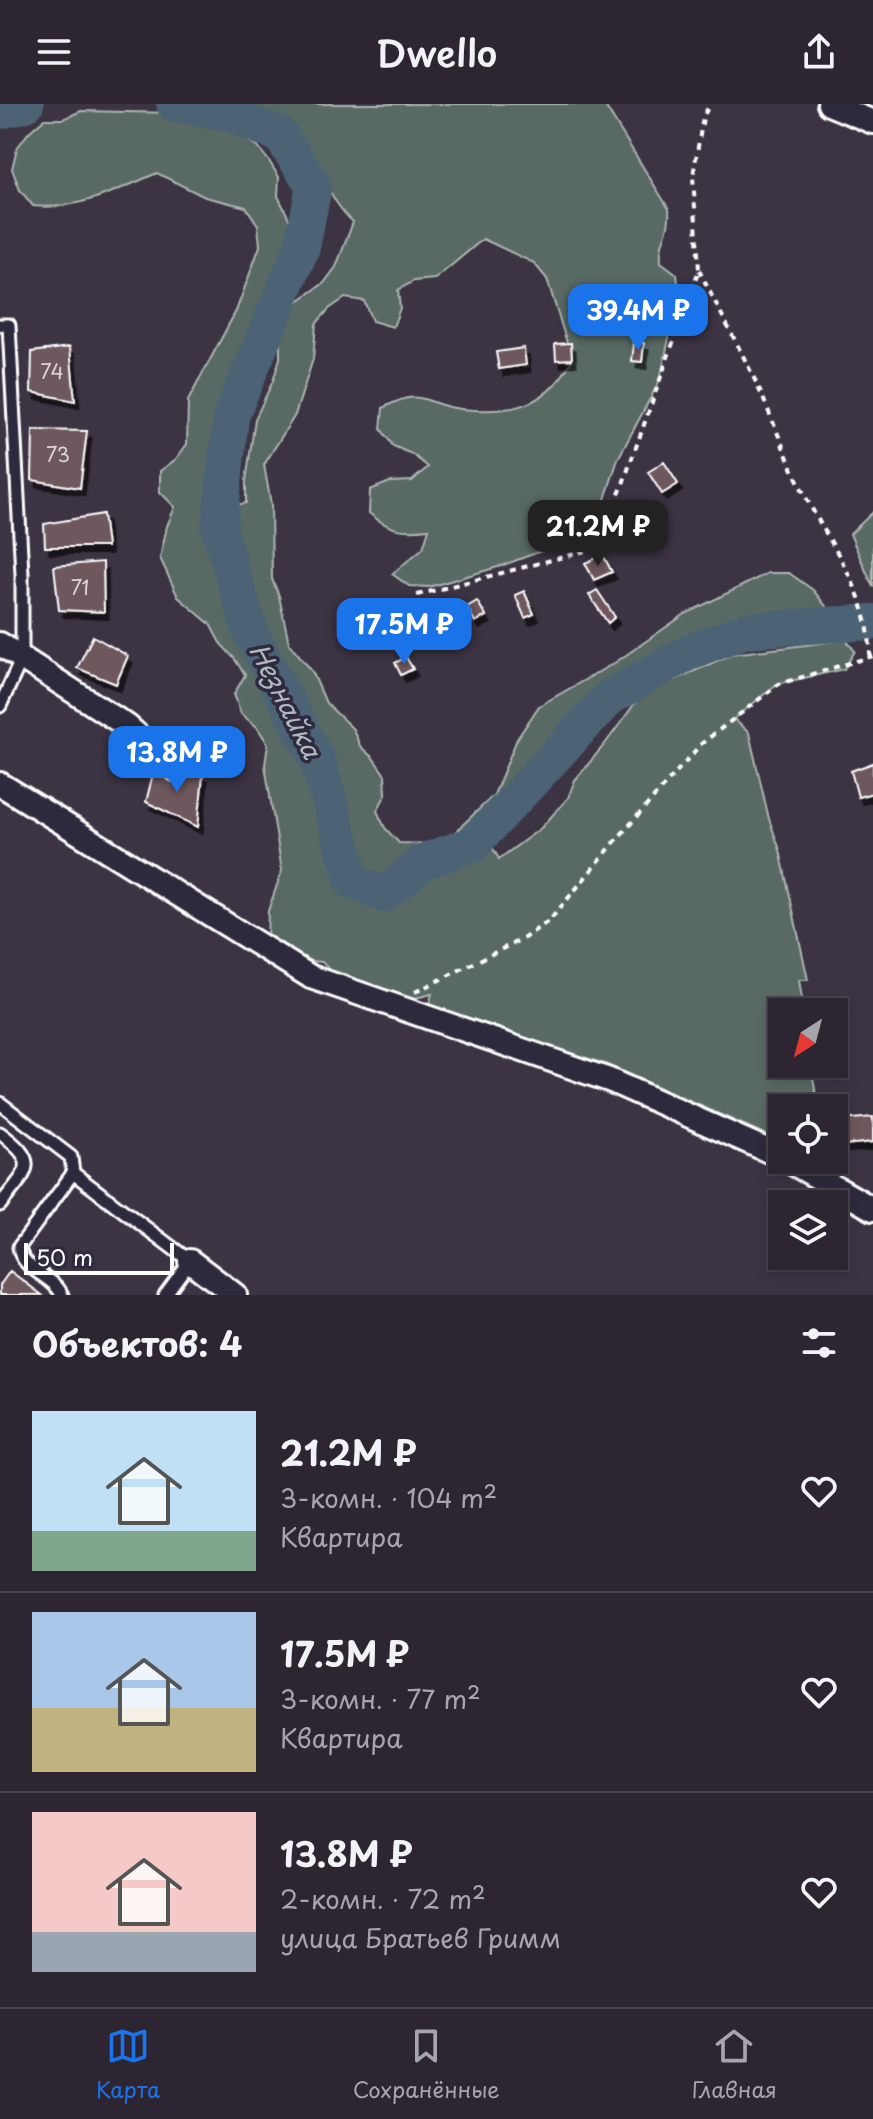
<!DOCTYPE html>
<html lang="ru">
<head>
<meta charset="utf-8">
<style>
  body { margin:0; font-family:"Playpen Sans",sans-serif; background:#352e3a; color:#f1f3f6; height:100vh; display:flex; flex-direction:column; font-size:30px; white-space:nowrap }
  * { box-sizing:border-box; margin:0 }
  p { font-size:26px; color:#a7a5ac }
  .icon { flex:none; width:44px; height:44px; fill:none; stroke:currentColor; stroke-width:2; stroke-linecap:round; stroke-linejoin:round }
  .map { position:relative; height:1191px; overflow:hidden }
  .sheet { display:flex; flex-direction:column; background:#2d2632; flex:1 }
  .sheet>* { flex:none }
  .needle { width:52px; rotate:216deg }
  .fabs { position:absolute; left:768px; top:894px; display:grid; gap:16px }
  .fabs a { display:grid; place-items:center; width:80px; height:80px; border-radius:0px; background:#2d2632; box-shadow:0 4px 12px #0003,0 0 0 2px #48434d; font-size:40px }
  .scale { position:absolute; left:24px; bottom:20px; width:150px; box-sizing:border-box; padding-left:8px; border:4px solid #fff; border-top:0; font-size:22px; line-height:28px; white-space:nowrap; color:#fff; -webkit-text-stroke:6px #2f2a3d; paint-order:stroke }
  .price { position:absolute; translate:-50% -68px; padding:0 18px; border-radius:16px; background:#1a73e8; color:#fff; font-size:26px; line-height:52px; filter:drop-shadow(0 2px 4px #0008) }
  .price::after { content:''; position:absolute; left:50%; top:48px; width:24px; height:18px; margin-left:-12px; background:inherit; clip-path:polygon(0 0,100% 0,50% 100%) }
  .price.on { background:#222; color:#fff }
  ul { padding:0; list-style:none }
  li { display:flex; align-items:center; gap:24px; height:200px; padding:0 32px }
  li+li { border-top:2px solid #48434d }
  li span { display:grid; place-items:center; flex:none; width:224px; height:160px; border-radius:0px; color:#555 }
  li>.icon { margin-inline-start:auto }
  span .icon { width:96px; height:96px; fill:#fffc; stroke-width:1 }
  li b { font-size:34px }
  h2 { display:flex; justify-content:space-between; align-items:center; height:96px; padding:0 32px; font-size:34px }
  header { display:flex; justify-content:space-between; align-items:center; height:104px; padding:0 32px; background:#2d2632; font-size:36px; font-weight:600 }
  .dock { display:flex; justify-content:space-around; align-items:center; height:112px; border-top:2px solid #48434d; background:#2d2632; font-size:22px; color:#a7a5ac }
  .dock a { display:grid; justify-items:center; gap:4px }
  .dock .on { color:#1a73e8 }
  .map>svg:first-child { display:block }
  .green { fill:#596b64; stroke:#acb5b2; stroke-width:2 }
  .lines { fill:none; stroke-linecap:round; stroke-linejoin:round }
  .river { stroke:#4b6475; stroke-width:36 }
  .building { fill:#6e585d; stroke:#fff; stroke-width:2; filter:url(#shadow) }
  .service-casing { stroke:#fff; stroke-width:17 }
  .minor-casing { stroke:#fff; stroke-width:28 }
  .path { stroke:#fff; stroke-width:4; stroke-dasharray:6 6; stroke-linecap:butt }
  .service { stroke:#2f2a3d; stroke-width:11 }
  .minor { stroke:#2f2a3d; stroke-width:22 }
  .labels { text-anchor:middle; stroke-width:7; stroke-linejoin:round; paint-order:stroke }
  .number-label { font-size:20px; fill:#dbd5d6 }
  .water-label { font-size:26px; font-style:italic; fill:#aeb9c1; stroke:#2f2a3d }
</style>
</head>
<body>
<header><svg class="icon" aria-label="menu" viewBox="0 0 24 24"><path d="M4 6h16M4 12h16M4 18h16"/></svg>Dwello<svg class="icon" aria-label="share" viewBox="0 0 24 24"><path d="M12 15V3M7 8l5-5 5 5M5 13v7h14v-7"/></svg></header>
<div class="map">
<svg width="873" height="1191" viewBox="0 0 873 1191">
  <defs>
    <filter id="shadow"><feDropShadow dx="4.5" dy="7" stdDeviation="0" flood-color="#0009"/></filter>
  </defs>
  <rect width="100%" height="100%" fill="#3c3343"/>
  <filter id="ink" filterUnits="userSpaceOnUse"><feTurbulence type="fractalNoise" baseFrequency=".0125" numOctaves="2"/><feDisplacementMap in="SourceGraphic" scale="16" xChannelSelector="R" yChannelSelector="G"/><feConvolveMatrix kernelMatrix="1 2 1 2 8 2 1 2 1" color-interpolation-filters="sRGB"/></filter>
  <g filter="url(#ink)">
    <path class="green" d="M241,0h363l65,105c2,25 -10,28 -8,53l16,12 2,18 -19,88 -42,79 -19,59 -11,16 -90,33 -69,20 -20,-1 -17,-12 31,-26 6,-19c-27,3 -39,2 -60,-16l1,-23 20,-8 22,-1 16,-14 -16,-13 -19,-8 -12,-17 2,-21c40,-22 41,-3 78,1 49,5 88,-2 111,-50l-25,-80 -13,-16 -51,-24 -48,40 -21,2 -16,9 2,18 -7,19 -21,-6 -8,-20 -19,-3 -16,11 -13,15 -3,35 -18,56 -31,50 7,39 1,75 7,17 10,47 23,28 14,32 27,26 7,17 13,12 12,17 1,19 -9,17 8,17 14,15 38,1 17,-11 40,-38 23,-56 22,-33 77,-44 69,-48 83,-41h21l24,17 16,20 -13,13 -34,1 -132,47 -35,36 -37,18 -43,68 -44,52 8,14 42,-31 27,-30 7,-18 30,-36 36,-49 91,-41 114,-14 9,11 -11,18 -67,15 -43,35 15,14 20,86 11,31 28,130h-9l5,32h-22v52h29l7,44h-36v37l-22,-13 -155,-68 -177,-57 4,-13 -33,8 -63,-25 -14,-15 -20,-2 -35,-19 1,-30 14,-40 -17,-106 3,-21 -11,-17 -16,-13 -7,-20 11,-19 -11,-17 -14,-15 -10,-19 -32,-27 -18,-39 7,-32 8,-19 -15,-15v-21l16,-12 11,-15 1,-43 48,-90 24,-65 -2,-21 -12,-18 -41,-10 -48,-24c-39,17 -81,38 -124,33l-13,-16 -8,-21 5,-21 12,-16 15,-13h19l18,-8 95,2 18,4 39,13 24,16 12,15 10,16 -1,19 16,33 -2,18 -22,48 -13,49 -14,38 -3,37 -17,31 -6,24 1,20 14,12 14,-3v-22l9,-62 18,-38 7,-23v-30l7,-19 37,-26 12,-16 17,-45c-27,-25 -30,-54 -53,-79 -16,-17 -40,-26 -59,-39z
      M873,408v75l-23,-53z"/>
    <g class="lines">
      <path class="river" d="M174,0l53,9 53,22 34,51 -12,61 -71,169 -12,114 33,106 65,123 36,123 31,13 38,-33 51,-18 137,-147 79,-45 57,-22 127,-8
        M0,7l26,-7"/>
    </g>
    <path class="building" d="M571,239l1,16 -16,1 -1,-16z
      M634,239h10l-2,19 -10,-1z
      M70,243l5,54 -44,-9 1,-40z
      M524,244l2,17 -27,4 -3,-17z
      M33,326l54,1 -7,57 -48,-8z
      M664,358l14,22 -16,10 -14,-22z
      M103,410l4,33h-62l-1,-23z
      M603,451l9,17 -18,8 -9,-17z
      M103,458l1,50 -45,-2 -5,-44z
      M597,486l18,27 -7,6 -19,-28z
      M524,487l10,23 -9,4 -10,-23z
      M477,497l9,15 -11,6 -8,-15z
      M378,499l7,15 -12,6 -7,-15z
      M435,509l8,13 -19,11 -8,-12z
      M93,532l35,20 -12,28 -39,-16z
      M406,553l7,12 -12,6 -6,-12z
      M873,659v30l-15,4 -7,-26z
      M154,666l49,4 -5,53 -52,-25z
      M873,1013v25l-29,3 -2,-25z
      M10,1167l32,24h-42v-10z"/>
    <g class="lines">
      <g class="service-casing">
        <path id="service" d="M0,221h9l13,249v84l-22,48
          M0,999l71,54 2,16
          M0,1029c42,31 27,37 0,72
          M62,1191c-9,-20 -40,-24 -43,-48l54,-74 117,88 -25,34"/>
      </g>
      <g class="minor-casing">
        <path id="minor" d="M829,0l44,18
          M0,540l127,82 48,43
          M0,680l311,193 298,103 173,77
          M787,1056l86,49
          M190,1157l45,34"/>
      </g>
      <path class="path" d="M699,166c17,35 36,69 53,104 18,37 31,76 49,113 26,56 70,104 69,169
        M417,491l169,-44 34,-59 79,-222 -6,-94 10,-59 7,-13
        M415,888l109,-54 26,-18 69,-83 82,-93 78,-60 94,-28"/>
      <use href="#service" class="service"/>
      <use href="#minor" class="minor"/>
    </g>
  </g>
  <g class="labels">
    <g class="number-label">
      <text x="52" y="275">74</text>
      <text x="58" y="358">73</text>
      <text x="80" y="491">71</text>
    </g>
    <g class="water-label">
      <text transform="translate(285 597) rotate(63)" y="9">Незнайка</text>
    </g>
  </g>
</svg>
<div class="fabs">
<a><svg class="needle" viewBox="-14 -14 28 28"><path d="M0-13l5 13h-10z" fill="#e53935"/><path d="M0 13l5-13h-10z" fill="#a7a5ac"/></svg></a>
<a><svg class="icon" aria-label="locate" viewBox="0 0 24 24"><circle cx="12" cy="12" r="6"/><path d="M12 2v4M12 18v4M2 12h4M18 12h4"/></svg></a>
<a><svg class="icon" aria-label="layers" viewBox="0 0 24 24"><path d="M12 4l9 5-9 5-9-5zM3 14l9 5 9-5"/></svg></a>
</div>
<div class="scale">50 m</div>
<b class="price" style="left:638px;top:248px">39.4M ₽</b>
<b class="price on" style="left:598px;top:464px">21.2M ₽</b>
<b class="price" style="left:404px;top:562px">17.5M ₽</b>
<b class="price" style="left:177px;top:690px">13.8M ₽</b>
</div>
<section class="sheet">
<h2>Объектов: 4<svg class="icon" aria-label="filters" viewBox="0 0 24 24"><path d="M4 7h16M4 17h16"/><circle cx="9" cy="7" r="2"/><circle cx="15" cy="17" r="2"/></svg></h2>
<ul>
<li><span style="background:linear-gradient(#bfe0f5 75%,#7fa58c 0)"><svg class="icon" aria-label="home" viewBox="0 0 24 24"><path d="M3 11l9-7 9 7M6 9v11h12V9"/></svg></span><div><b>21.2M ₽</b><p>3-комн. · 104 m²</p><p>Квартира</p></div><svg class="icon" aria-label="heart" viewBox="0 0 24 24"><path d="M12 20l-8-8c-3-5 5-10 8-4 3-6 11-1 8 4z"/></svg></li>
<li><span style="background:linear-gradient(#a9c7e8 60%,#c2b280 0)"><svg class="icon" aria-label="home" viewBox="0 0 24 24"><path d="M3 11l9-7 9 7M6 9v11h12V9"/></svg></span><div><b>17.5M ₽</b><p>3-комн. · 77 m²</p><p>Квартира</p></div><svg class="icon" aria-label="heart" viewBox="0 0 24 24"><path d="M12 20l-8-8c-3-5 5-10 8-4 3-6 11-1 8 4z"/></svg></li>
<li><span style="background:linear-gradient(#f6c9c9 75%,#9aa5b1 0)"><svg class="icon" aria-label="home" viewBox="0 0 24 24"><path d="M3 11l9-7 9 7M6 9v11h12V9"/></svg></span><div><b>13.8M ₽</b><p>2-комн. · 72 m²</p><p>улица Братьев Гримм</p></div><svg class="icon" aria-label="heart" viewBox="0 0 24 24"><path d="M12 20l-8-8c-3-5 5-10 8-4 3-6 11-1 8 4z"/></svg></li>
</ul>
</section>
<nav class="dock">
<a class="on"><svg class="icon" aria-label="map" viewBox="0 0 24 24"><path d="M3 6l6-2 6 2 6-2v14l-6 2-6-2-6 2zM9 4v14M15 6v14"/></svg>Карта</a>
<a><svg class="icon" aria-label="saved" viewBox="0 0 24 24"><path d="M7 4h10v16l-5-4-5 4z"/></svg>Сохранённые</a>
<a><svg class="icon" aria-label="home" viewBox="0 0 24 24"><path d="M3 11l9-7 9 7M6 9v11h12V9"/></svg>Главная</a>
</nav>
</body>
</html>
